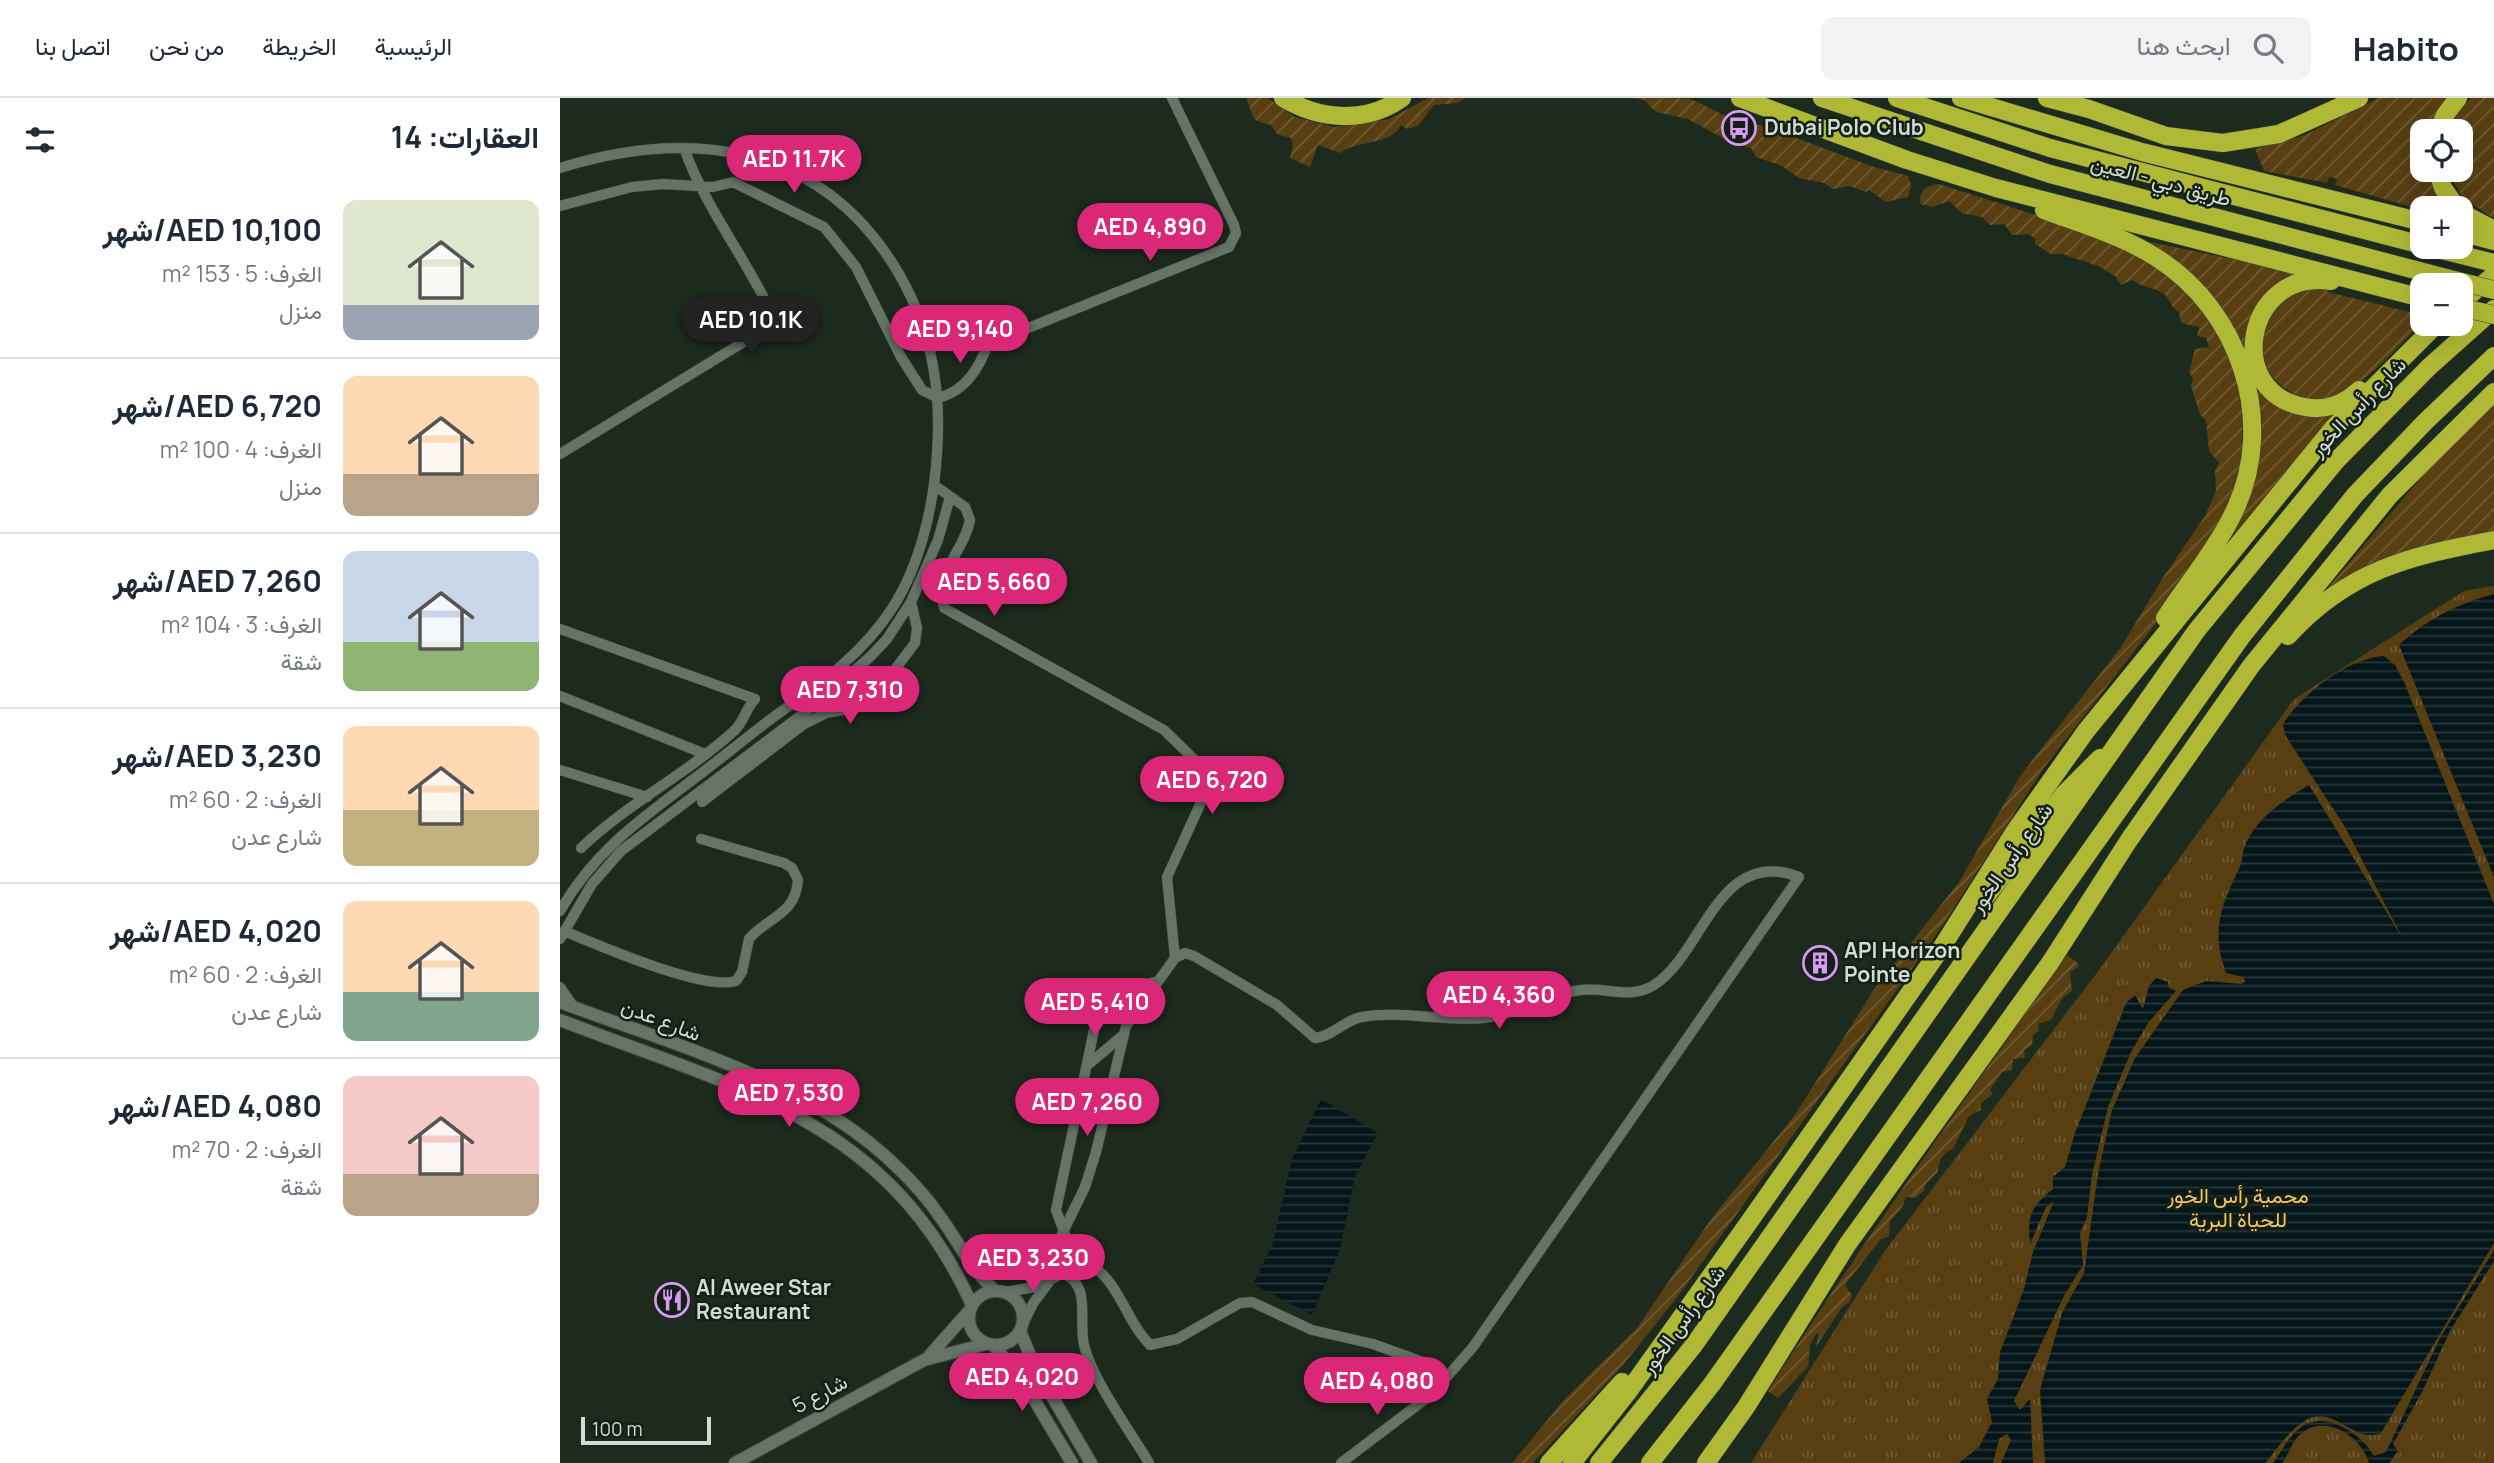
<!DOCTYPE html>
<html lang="ar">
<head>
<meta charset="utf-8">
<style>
  body { margin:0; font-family:Manrope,Vazirmatn,sans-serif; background:#f2f2f3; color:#1f2937; direction:rtl; height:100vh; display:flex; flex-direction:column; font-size:26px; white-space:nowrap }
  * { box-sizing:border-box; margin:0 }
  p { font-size:23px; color:#747a83 }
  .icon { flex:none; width:38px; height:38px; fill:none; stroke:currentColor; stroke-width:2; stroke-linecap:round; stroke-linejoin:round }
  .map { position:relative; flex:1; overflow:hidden; direction:ltr }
  .drawer { display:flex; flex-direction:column; background:#fff; width:560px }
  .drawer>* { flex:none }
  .controls { position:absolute; left:1850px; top:21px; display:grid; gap:14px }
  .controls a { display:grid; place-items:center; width:63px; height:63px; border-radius:14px; background:#fff; box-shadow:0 7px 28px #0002; font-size:35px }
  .scale { position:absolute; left:21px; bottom:18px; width:130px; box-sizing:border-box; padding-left:7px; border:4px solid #d3dbd4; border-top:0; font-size:19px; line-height:24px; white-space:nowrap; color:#d3dbd4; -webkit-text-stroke:5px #142015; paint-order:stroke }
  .price { position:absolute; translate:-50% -60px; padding:0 16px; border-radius:24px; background:#db2777; color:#fff; font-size:23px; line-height:46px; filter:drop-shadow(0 2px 4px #0008) }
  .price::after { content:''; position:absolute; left:50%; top:42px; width:21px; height:16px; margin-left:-10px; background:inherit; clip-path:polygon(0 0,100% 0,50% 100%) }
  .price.on { background:#222; color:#fff }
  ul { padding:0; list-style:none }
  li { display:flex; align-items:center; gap:21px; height:175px; padding:0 21px }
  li+li { border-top:2px solid #e0e1e3 }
  li span { display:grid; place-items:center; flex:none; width:196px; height:140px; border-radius:14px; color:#555 }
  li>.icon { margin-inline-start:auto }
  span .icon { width:84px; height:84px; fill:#fffc; stroke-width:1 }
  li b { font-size:30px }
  h2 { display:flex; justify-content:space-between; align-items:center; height:84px; padding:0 21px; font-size:30px }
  header { display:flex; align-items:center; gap:42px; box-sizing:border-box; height:98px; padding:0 35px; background:#fff; border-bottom:2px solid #e0e1e3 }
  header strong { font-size:33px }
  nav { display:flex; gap:38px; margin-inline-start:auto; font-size:24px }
  .search { width:490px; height:63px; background:#f2f2f3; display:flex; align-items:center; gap:18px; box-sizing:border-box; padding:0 24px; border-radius:14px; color:#747a83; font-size:26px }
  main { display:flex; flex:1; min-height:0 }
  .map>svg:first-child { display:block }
  .park { fill:url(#park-tufts) }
  .garden { fill:url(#garden-furrows) }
  .water { fill:url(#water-rules) }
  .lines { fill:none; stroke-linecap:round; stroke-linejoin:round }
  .minor-casing { stroke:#3c463d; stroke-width:11 }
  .tertiary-casing { stroke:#3c463d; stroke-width:14 }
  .motorway-casing { stroke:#3c463d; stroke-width:19 }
  .minor { stroke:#667467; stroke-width:10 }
  .tertiary { stroke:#667467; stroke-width:12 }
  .motorway { stroke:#b0b936; stroke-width:18 }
  .motorway-bridge-casing { stroke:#3c463d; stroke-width:19; stroke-linecap:butt }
  .motorway-bridge { stroke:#b0b936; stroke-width:18 }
  .labels { text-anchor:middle; stroke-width:5; stroke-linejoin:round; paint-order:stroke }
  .poi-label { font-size:21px; font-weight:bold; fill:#d3dbd4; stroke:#142015; text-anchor:start }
  .street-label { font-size:21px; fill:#d3dbd4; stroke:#142015 }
  .park-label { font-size:21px; fill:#f7c469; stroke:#142015 }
</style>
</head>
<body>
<header>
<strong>Habito</strong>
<div class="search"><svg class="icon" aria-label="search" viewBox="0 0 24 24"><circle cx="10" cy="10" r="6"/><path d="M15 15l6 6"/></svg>ابحث هنا</div>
<nav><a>الرئيسية</a><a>الخريطة</a><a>من نحن</a><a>اتصل بنا</a></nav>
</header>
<main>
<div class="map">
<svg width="1934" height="1365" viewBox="0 0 1934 1365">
  <defs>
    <pattern id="park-tufts" width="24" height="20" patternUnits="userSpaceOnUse" patternTransform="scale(1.75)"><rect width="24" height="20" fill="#573f12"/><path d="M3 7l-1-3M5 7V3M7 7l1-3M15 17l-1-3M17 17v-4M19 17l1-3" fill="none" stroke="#6e5a34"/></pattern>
    <pattern id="garden-furrows" width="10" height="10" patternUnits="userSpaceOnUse" patternTransform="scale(1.75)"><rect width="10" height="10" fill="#573f12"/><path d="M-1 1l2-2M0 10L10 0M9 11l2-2" fill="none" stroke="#6e5a34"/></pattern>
    <pattern id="water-rules" width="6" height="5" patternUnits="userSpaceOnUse" patternTransform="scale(1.75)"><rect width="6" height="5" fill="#05161a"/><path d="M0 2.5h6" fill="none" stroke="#29373a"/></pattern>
  </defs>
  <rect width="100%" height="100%" fill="#1d2a1e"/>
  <path class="park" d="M1934,488v877h-743l133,-211 212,-278 198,-275 170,-108z"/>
  <path class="garden" d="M686,0h22l27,19 39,10 55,-8 39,-21h38l-9,5 -23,2 -16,21 -11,3 -6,-4c-10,21 -43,14 -61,28l-22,-8 -8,22 -20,-9 3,-13 -2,-7 -14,-4 -6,-9c-24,-5 -16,-9 -25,-27z
    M1070,0c14,0 48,0 60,1 24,9 45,27 72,26l109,41 37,10 3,9 -3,12 -22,5 -17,-12 -3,2 -17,-6 -16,3 -9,-6 -25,-5 -17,-12 -26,-9 -5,-9 -19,-5 -44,-24 -32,-7 -12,-12z
    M1819,0h68l-16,33h-9v39h7l4,16 12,22 -23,2 -87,-25 2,-6 -8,-2 -2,6 -63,-12 -9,-22 50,-14z
    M1911,0h23v121l-32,-22 -15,-27h13v-39h-12l10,-19z
    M1379,86l103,33 95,37 55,41 32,48 10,24 9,49 -2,56 -23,57 -61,93 -114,147 -102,159 -262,367 -56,70 -90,98h-21l51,-62 74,-73 74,-109 84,-104 78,-124 86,-109 61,-106 101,-129 41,-68 43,-63 11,-25 -1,-20 4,-8 -10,-12 -3,-30 -6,-7 -9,-28 2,-7 -4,-7 6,-23 14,-2 -3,-9 -9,-2 2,-9 -18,-4 -2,-11c-8,-4 -8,-12 -15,-18 -10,-7 -23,-7 -32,-14l-11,5 -6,-9 -17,-10 -36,-12h-11l-16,-10v-5l-6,-5 -17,1 -8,-11 -14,1 -8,-8 -20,-4 -13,-12 -17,6 -12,-3c-1,-14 7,-19 19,-20z
    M1590,144l151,31 -24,12 -32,73 -96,-112z
    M1766,189l2,5 86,21 6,-4 2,14c-23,22 -64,71 -96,77 -9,2 -17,-1 -26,-4 -38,-13 -49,-55 -25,-86 5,-6 8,-12 15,-16 11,-6 23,-6 36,-7z
    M1690,279l83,38 -106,127 15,-34z
    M1934,307v133l-173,58 108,-128z
    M1507,857l11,8v4l-8,5 2,19 -9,6 -12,23 -13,4 1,7 -6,4 -1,10 -8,5 1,8 -12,1 -1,11 -10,2 -12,18 3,4 -12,9v7l-12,6 -16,33c-10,3 -15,12 -15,23l-13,13 -1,6 -9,7 -9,-1 -4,11 -12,13 -1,15 -9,4 -35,45 7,10 -2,7 -8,5 -26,40 3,-15c-13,11 -8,21 -11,35l-30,31 -10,-7c94,-149 197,-292 299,-436z"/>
  <path class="water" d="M1934,496v283l-95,-232c26,-25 60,-42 95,-51z
    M1824,558l11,9 10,19 89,220v339l-113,190c-27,12 -49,-32 -78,-11 -15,10 -26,27 -38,41h-220l-5,-73 22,-77 22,-40 14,-99 14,-64 23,-52 48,-68 23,-9 36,3 3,-3 -2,-4 -17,-4c-15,-41 -6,-66 13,-104 4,-8 3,-18 7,-26 13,-27 38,-43 63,-58l94,154 -58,-112 -60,-92 -2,-11c20,-31 63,-65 101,-68z
    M1596,880l12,4 1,6 7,3 -28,32 -17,29 -23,55 -16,68 -5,42 -7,16 3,32 -18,29 -51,107 6,9 10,-11 3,64h-32l10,-23 -4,-6 -8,5 -6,24h-34l20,-16 13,-25 -5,-23 11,-20 2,-27 24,-63 9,-37 21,-51 -8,6 -16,37c-3,-29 1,-37 23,-55v-12l12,-10 10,-34 51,-130 9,-8 8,14 6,-23z
    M761,1001l57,34 -23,43 -15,73 -28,66 -59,-31 19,-38 20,-87z
    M1934,1152v11l-44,70 -27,59 -30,54 5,7 -9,12h-20c-8,-29 -50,-53 -73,-24 -6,7 -8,17 -14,24h-9c8,-11 16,-27 27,-35 24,-19 61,5 74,28l12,-4 54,-114z"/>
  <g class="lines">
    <g class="minor-casing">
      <path id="minor" d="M0,70c129,-40 256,-25 333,96 37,59 49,120 44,189 -3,51 -16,110 -44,154 -30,47 -73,77 -118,109 -27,20 -53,42 -80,62 -55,42 -100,72 -135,133
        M0,108l72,-19 31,-3 50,3 20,-5 91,45 32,40 45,90 21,33 16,8c28,-7 42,-31 51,-57
        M384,226l38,16 14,1 233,-94 7,-14 -2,-8 -62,-127
        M0,356l200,-122c13,-9 11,-18 5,-32 -26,-51 -62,-98 -81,-152
        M374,387l31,22 5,13c-6,33 -37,52 -26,88l220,122 37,36 4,20 -2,12 -36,79 8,81
        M0,531l195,70c-9,9 -11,22 -20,31 -48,44 -107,73 -154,118
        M0,598l145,58
        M0,672l87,27
        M142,704l102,-78 22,-11 29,-5 19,-11 41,-54 2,-15 -6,-26
        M4,833c34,14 139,60 172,50l6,-9 7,-33c17,-21 47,-24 49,-59l-6,-12 -8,-5 -83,-24
        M0,841l32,-55 29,-33 199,-150 50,-44 17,-18 24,-37 27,-62 12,-43
        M0,889l13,19
        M529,966l33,-28
        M502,1136l23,-47 11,-35 30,-126 49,-68 10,-5 9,3 83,49 38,33c17,-1 29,-18 47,-21 40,-7 82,5 122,1 34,-4 63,-24 97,-28 26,-3 49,10 73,-5 49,-30 64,-140 145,-108l-326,470 -41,47 -91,69
        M517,1169l-21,-57 41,-194 18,-22 39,-12
        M503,1175c29,13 15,45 21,72 8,34 46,86 65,118
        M444,1194l31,-5 37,-18 21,-3c28,20 33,55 57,79l27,-6 63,-36 12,-1 60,28 61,14 66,24
        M463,1226l11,-22 15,-20"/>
    </g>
    <g class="tertiary-casing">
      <path id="tertiary" d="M0,904c113,43 248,78 336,164 17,16 32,33 45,52 18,25 31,52 54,73
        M0,922c175,68 327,98 412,285
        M409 1220a27 27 0 1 1 54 0a27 27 0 1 1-54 0Z
        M460,1233l15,36 56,96
        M434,1248l26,30 52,87
        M370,1257l39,-44
        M175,1365l189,-103 62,-16"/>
    </g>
    <g class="motorway-casing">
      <path id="motorway" d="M723,0c37,22 83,26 119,0
        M1180,0l167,62 89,28 426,110
        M1262,0l228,76 396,104
        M1337,0l153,50 372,97
        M1401,0l181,54 280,70
        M1487,0l42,11 77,27 57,7 56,-9 80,-36
        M1878,33l7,-16 13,-17
        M1877,72l6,18 14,20
        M1484,112c37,14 79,26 113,48 82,52 120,162 78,252 -18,38 -47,73 -70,108
        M1900,114l34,18
        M1900,134l34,9
        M1869,149l65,16
        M1771,183c-85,-14 -109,112 -26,126 20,4 39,-3 54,-17
        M1900,205l34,-28
        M1728,538c60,-66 121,-80 206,-96
        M1425,800l79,-104 36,-36
        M989,1365l73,-81
        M1012,1365l56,-71 119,-167 195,-278 73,-116 71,-100 248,-304 103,-103
        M1039,1365l95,-118 503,-715 139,-169 93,-94 65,-58
        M1090,1365l62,-79 530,-748 113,-141 70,-73 69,-66
        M1146,1365l40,-56 101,-162 203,-282 79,-123 122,-174 139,-171 104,-103"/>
    </g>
    <use href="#minor" class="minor"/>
    <use href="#tertiary" class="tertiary"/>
    <use href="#motorway" class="motorway"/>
    <g class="motorway-bridge-casing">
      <path id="motorway-bridge" d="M1886,180l48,12
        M1900,209l34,8"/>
    </g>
    <use href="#motorway-bridge" class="motorway-bridge"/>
  </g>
  <defs>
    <g id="bus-ring" transform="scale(1.75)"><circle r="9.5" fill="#142015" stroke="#d99af7" stroke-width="1.5"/><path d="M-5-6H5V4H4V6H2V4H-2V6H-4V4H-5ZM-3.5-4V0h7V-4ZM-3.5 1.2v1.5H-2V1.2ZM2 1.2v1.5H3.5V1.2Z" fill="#d99af7"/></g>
    <g id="building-ring" transform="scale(1.75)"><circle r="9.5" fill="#142015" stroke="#d99af7" stroke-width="1.5"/><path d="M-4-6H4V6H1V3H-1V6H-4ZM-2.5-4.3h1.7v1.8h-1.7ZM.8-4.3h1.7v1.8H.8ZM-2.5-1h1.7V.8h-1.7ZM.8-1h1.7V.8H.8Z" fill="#d99af7"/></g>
    <g id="restaurant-ring" transform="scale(1.75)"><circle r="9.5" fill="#142015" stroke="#d99af7" stroke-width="1.5"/><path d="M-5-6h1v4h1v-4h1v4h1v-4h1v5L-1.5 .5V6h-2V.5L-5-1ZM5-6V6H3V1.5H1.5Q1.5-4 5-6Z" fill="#d99af7"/></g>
  </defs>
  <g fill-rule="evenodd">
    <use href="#bus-ring" x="1179" y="30"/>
    <use href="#building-ring" x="1260" y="865"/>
    <use href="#restaurant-ring" x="112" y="1202"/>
  </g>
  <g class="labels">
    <g class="poi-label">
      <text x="1204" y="37">Dubai Polo Club</text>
      <text x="1284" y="860">API Horizon<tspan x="1284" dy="24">Pointe</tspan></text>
      <text x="136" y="1197">Al Aweer Star<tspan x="136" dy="24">Restaurant</tspan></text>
    </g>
    <g class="street-label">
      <text transform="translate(1601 83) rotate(15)" y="7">طريق دبي - العين</text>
      <text transform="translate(1798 309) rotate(-46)" y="7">شارع رأس الخور</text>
      <text transform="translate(1451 760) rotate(-55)" y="7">شارع رأس الخور</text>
      <text transform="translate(101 922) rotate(21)" y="7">شارع عدن</text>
      <text transform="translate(1123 1222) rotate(-54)" y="7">شارع رأس الخور</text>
      <text transform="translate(260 1296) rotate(-28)" y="7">شارع 5</text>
    </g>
    <g class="park-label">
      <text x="1678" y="1105">محمية رأس الخور<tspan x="1678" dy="24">للحياة البرية</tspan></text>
    </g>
  </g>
</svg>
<div class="controls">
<a><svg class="icon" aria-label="locate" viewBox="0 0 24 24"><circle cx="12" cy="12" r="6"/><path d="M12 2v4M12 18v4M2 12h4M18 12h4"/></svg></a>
<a>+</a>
<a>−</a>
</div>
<div class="scale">100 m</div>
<b class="price" style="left:234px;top:97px">AED 11.7K</b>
<b class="price" style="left:590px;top:165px">AED 4,890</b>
<b class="price on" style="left:191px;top:258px">AED 10.1K</b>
<b class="price" style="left:400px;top:267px">AED 9,140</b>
<b class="price" style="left:434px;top:520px">AED 5,660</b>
<b class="price" style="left:290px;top:628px">AED 7,310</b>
<b class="price" style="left:652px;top:718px">AED 6,720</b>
<b class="price" style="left:939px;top:933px">AED 4,360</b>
<b class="price" style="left:535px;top:940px">AED 5,410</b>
<b class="price" style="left:229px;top:1031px">AED 7,530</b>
<b class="price" style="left:527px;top:1040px">AED 7,260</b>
<b class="price" style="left:473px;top:1196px">AED 3,230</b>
<b class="price" style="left:462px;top:1315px">AED 4,020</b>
<b class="price" style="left:817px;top:1319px">AED 4,080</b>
</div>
<section class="drawer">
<h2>العقارات: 14<svg class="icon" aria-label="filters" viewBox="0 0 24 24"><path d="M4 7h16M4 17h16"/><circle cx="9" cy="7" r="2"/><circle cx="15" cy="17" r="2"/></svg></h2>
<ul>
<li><span style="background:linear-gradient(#dfe7d0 75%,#9aa5b1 0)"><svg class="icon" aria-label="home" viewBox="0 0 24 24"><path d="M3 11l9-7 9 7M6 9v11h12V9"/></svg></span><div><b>AED 10,100/شهر</b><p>الغرف: 5 · 153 m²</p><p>منزل</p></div></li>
<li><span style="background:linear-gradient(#ffd9b3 70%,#b9a48a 0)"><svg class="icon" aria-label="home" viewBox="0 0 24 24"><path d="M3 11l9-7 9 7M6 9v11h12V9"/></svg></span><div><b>AED 6,720/شهر</b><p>الغرف: 4 · 100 m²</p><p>منزل</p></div></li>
<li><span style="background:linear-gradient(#c9d6e8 65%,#8fb573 0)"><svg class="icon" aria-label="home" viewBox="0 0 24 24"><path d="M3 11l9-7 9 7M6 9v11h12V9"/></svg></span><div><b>AED 7,260/شهر</b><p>الغرف: 3 · 104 m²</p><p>شقة</p></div></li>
<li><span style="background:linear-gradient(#ffd9b3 60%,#c2b280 0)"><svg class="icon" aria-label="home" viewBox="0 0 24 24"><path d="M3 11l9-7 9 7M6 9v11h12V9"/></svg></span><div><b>AED 3,230/شهر</b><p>الغرف: 2 · 60 m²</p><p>شارع عدن</p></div></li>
<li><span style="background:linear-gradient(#ffd9b3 65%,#7fa58c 0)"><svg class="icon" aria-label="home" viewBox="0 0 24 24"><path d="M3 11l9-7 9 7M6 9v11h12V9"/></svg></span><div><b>AED 4,020/شهر</b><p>الغرف: 2 · 60 m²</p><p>شارع عدن</p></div></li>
<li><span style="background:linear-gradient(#f6c9c9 70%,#b9a48a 0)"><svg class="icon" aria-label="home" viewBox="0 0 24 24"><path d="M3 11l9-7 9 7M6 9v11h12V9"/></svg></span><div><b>AED 4,080/شهر</b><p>الغرف: 2 · 70 m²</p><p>شقة</p></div></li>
</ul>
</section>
</main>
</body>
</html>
